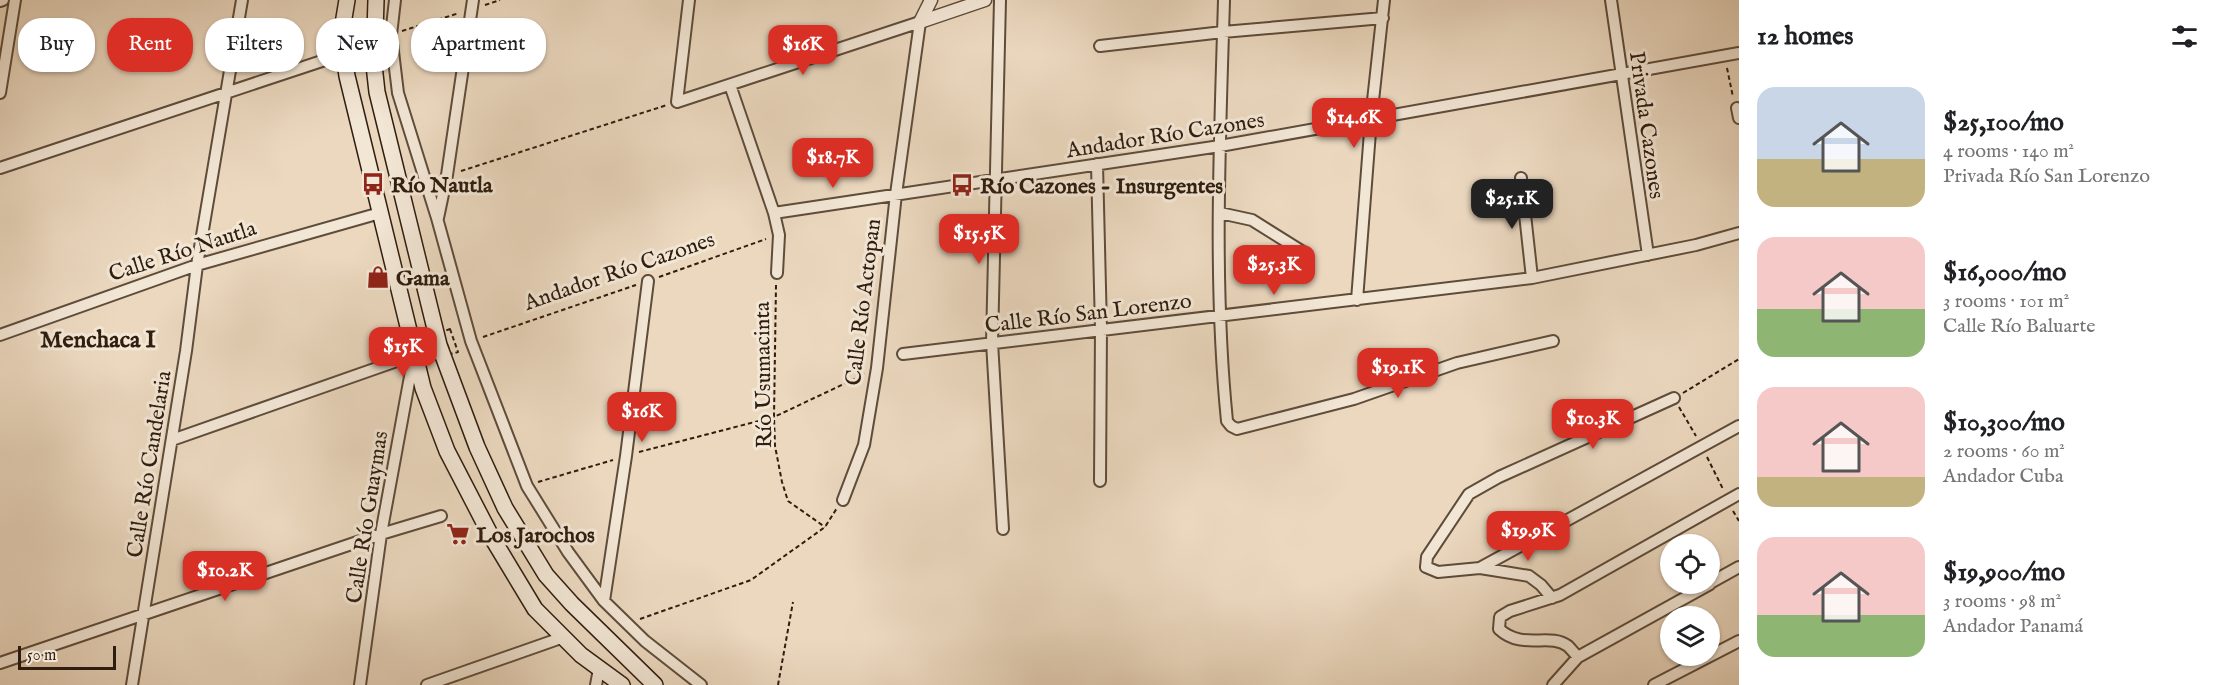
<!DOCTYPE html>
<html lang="en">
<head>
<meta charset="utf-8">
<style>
  body { margin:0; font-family:"IM FELL English",serif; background:#f6f6f6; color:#202124; height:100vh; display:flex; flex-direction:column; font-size:22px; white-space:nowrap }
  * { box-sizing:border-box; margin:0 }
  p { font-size:20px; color:#757577 }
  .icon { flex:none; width:33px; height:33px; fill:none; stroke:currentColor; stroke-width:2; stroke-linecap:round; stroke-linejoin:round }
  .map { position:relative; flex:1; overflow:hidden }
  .side { display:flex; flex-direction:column; background:#fff; width:480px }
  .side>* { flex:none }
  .banner { position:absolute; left:18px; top:18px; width:570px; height:54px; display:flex; gap:12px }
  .controls { position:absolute; left:1660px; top:534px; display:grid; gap:12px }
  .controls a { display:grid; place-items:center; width:60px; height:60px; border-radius:50%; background:#fff; box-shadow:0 2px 4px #0004; font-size:30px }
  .scale { position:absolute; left:18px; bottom:15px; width:98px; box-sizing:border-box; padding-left:6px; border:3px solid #2f1d0f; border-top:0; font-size:16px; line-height:21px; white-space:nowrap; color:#2f1d0f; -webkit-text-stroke:4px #f2e6d5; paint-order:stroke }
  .price { position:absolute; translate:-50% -51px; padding:0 14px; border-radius:12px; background:#d93025; color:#fff; font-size:20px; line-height:39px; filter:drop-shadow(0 2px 3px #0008) }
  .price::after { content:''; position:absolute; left:50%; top:36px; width:18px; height:14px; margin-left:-9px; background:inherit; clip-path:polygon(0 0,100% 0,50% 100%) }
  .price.on { background:#222; color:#fff }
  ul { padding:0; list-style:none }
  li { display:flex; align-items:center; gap:18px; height:150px; padding:0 18px }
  li span { display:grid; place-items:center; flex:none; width:168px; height:120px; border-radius:18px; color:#555 }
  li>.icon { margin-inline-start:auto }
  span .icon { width:72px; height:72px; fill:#fffc; stroke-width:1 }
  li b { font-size:26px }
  h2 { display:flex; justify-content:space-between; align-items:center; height:72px; padding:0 18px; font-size:26px }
  .chip { padding:0 21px; border-radius:24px; background:#fff; box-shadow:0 2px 4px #0004; font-size:21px; line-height:54px }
  .chip.on { background:#d93025; color:#fff }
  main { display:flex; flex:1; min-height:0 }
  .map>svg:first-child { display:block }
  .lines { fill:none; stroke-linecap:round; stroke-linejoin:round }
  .minor-casing { stroke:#5e4c3b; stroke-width:14 }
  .tertiary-casing { stroke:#5e4c3b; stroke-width:15 }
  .secondary-casing { stroke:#2f1d0f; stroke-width:18 }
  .path { stroke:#2f1d0f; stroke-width:2; stroke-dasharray:4.5 3; stroke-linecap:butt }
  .minor { stroke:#f2e6d5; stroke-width:10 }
  .tertiary { stroke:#f2e6d5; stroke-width:12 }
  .secondary { stroke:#f2e6d5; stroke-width:15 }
  .labels { text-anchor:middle; stroke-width:6; stroke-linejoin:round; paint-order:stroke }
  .street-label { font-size:22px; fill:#2f1d0f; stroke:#f2e6d5 }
  .poi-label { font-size:22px; font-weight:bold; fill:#2f1d0f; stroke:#f2e6d5; text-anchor:start }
  .neighbourhood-label { font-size:24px; font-weight:bold; fill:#2f1d0f; stroke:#f2e6d5 }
</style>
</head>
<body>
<main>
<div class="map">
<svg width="1739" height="685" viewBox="0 0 1739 685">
  <rect width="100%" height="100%" fill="#ebd8bf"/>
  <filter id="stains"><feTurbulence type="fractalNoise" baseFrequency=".00333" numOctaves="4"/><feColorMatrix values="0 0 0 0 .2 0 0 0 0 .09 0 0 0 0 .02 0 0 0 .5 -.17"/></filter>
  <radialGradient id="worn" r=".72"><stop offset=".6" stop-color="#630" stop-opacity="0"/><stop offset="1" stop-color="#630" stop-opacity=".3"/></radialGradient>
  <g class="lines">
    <g class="minor-casing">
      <path id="minor" d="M395,0l-4,35 7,58 39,125 34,123 56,145 41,66 36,49 41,40 56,44
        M689,0l-12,102 243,-80 -24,172 -19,174 -13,77 -21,55
        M1000,0l-8,342 11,187
        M1224,0c-4,140 -11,281 3,421l4,5 6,3 117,-30 103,-36 96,-22
        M1611,0l37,255
        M0,1l3,-1
        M1100,46l123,-14 160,-14
        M730,85l44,128 5,22 -2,38
        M0,93l15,-93
        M1737,108l2,10
        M1097,164l4,165 -1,152
        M0,168l343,-114
        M1521,178l11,100
        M774,213l446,-67 519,-93
        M1220,213l32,7 51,32
        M438,218l9,-43 26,-175
        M1357,300l14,-181 13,-119
        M0,335l197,-70 183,-52
        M903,354l629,-76 164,-33 43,-12
        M172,440l242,-85 -33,179 -21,151
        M1480,568l259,-142
        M1710,583l29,-16
        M1552,598l-11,-13 -12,-9 -49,-8 -42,4 -12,-5 1,-10 42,-63 30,-17 175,-79
        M604,601l22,-145 22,-175
        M1578,657c-3,-3 -7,-8 -10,-11 -19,-14 -45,5 -69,-17l1,-12 10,-6 50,-16 179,-101
        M0,663l381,-129 60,-18
        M132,685l54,-334 11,-86 45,-265
        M427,685l134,-47
        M596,685l3,-16
        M1553,685l25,-28 132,-73
        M1654,685l85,-44"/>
    </g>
    <g class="tertiary-casing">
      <path id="tertiary" d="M920,22l65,-22
        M920,22l11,-22"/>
    </g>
    <g class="secondary-casing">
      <path id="secondary" d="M347,0l-6,36 6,40 76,312 24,63 44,85 44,73 46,46 41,30
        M376,0l-2,65 3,27 62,253 38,102 28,61 41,67 26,29 83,81"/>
    </g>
    <path class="path" d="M485,5l15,-5
      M402,31l57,-18
      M1727,68l6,29
      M461,171l206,-66
      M659,277l107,-38
      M776,285l-2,132 1,29 7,36 6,19 37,26
      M450,329l8,23 -7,2 -9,-22z
      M483,337l153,-52
      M1683,393l56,-34
      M1679,407l17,29
      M639,452l135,-35 91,-43
      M1707,457l16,32
      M538,482l75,-22
      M1733,511l6,10
      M640,619l111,-39 74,-53 12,-19
      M778,685l15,-83"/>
    <use href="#minor" class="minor"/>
    <use href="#tertiary" class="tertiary"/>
    <use href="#secondary" class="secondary"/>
  </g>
  <defs>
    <g id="bus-bare" transform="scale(1.8)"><path d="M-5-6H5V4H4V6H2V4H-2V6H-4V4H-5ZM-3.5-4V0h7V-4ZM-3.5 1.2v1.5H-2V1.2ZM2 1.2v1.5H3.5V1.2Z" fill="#8f2418" stroke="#f2e6d5" stroke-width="2.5" paint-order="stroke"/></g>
    <g id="shop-bare" transform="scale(1.8)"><path d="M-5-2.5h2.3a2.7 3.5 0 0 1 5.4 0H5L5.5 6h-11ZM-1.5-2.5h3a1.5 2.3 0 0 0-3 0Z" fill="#8f2418" stroke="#f2e6d5" stroke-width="2.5" paint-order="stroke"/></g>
    <g id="supermarket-bare" transform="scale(1.8)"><path d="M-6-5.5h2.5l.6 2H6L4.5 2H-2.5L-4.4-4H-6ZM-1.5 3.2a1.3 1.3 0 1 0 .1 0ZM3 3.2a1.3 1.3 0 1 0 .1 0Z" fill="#8f2418" stroke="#f2e6d5" stroke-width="2.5" paint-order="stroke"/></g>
  </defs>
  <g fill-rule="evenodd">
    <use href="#bus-bare" x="373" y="184"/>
    <use href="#bus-bare" x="962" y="185"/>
    <use href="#shop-bare" x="378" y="277"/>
    <use href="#supermarket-bare" x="458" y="534"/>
  </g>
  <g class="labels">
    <g class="street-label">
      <text transform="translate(1648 125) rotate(82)" y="8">Privada Cazones</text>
      <text transform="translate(1165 134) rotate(-9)" y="8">Andador Río Cazones</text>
      <text transform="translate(182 250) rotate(-18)" y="8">Calle Río Nautla</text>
      <text transform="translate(619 270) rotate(-19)" y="8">Andador Río Cazones</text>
      <text transform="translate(862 302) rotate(-83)" y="8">Calle Río Actopan</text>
      <text transform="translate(1088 312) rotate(-7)" y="8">Calle Río San Lorenzo</text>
      <text transform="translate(762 375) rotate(-91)" y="8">Río Usumacinta</text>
      <text transform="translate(148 464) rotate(-81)" y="8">Calle Río Candelaria</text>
      <text transform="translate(366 517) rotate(-81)" y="8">Calle Río Guaymas</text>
    </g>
    <g class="poi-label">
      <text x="391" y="192">Río Nautla</text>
      <text x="980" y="193">Río Cazones - Insurgentes</text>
      <text x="396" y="285">Gama</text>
      <text x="476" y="542">Los Jarochos</text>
    </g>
    <g class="neighbourhood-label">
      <text x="98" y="347">Menchaca I</text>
    </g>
  </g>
  <rect width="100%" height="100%" filter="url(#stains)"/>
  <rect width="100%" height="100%" fill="url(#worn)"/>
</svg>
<div class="controls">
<a><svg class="icon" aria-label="locate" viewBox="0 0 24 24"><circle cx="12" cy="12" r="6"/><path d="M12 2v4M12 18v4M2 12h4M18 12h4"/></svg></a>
<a><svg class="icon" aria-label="layers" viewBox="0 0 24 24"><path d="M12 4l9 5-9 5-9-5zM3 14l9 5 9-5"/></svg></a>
</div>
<div class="scale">50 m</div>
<b class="price" style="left:803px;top:76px">$16K</b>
<b class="price" style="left:1354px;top:149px">$14.6K</b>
<b class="price" style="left:833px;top:189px">$18.7K</b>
<b class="price on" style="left:1512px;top:230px">$25.1K</b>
<b class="price" style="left:979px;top:265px">$15.5K</b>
<b class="price" style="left:1274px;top:296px">$25.3K</b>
<b class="price" style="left:403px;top:378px">$15K</b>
<b class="price" style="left:1398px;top:399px">$19.1K</b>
<b class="price" style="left:642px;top:443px">$16K</b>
<b class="price" style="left:1593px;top:450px">$10.3K</b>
<b class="price" style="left:1528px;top:562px">$19.9K</b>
<b class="price" style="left:225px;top:602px">$10.2K</b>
<div class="banner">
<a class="chip">Buy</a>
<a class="chip on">Rent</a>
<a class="chip">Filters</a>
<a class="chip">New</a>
<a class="chip">Apartment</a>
</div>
</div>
<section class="side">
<h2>12 homes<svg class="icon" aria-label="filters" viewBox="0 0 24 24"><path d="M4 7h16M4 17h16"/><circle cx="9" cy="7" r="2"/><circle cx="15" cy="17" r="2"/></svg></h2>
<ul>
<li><span style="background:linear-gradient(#c9d6e8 60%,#c2b280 0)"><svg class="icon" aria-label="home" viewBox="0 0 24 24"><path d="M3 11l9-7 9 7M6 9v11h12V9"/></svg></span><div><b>$25,100/mo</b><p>4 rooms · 140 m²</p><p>Privada Río San Lorenzo</p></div></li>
<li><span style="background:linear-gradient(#f6c9c9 60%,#8fb573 0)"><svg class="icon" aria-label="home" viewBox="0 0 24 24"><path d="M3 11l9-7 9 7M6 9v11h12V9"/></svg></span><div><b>$16,000/mo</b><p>3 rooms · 101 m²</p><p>Calle Río Baluarte</p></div></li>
<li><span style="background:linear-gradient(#f6c9c9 75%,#c2b280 0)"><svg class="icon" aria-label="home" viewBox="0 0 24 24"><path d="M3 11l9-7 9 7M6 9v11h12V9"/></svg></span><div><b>$10,300/mo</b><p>2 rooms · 60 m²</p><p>Andador Cuba</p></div></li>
<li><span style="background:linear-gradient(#f6c9c9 65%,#8fb573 0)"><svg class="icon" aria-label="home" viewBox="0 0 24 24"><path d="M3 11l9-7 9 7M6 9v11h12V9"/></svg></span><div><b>$19,900/mo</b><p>3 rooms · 98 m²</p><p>Andador Panamá</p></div></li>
</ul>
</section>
</main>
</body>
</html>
